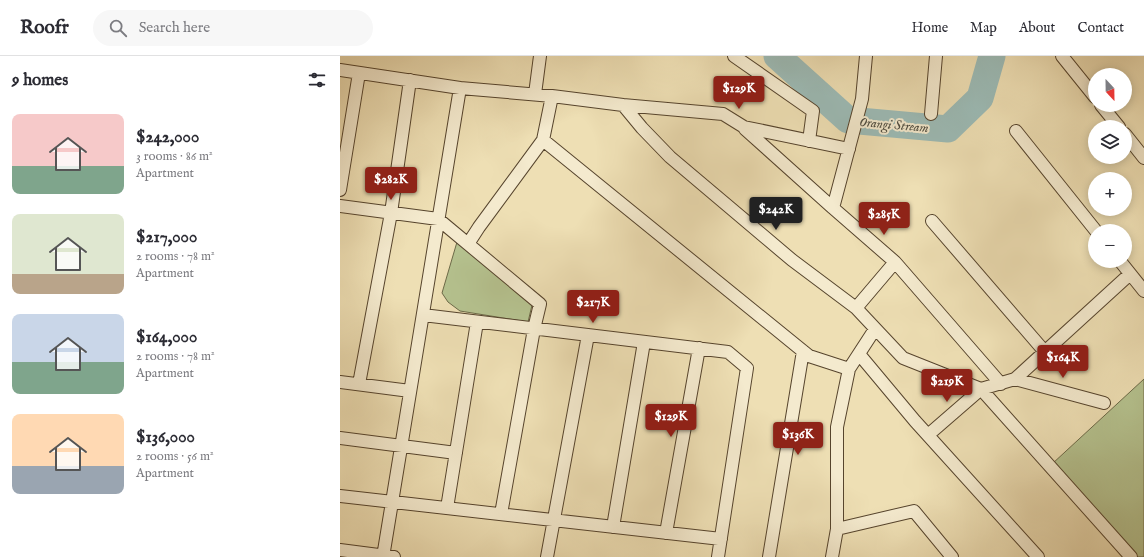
<!DOCTYPE html>
<html lang="en">
<head>
<meta charset="utf-8">
<style>
  body { margin:0; font-family:"IM FELL English",serif; background:#f7f7f7; color:#2b2b33; height:100vh; display:flex; flex-direction:column; font-size:15px; white-space:nowrap }
  * { box-sizing:border-box; margin:0 }
  p { font-size:13px; color:#7c7c81 }
  .icon { flex:none; width:22px; height:22px; fill:none; stroke:currentColor; stroke-width:2; stroke-linecap:round; stroke-linejoin:round }
  .map { position:relative; flex:1; overflow:hidden }
  .details { display:flex; flex-direction:column; background:#fff; width:340px }
  .details>* { flex:none }
  .needle { width:26px; rotate:158deg }
  .tools { position:absolute; left:748px; top:12px; display:grid; gap:8px }
  .tools a { display:grid; place-items:center; width:44px; height:44px; border-radius:50%; background:#fff; box-shadow:0 2px 10px #0003; font-size:20px }
  .price { position:absolute; translate:-50% -34px; padding:0 9px; border-radius:4px; background:#8f2418; color:#fff; font-size:13px; line-height:26px; filter:drop-shadow(0 1px 2px #0008) }
  .price::after { content:''; position:absolute; left:50%; top:24px; width:12px; height:9px; margin-left:-6px; background:inherit; clip-path:polygon(0 0,100% 0,50% 100%) }
  .price.selected { background:#222; color:#fff }
  ul { padding:0; list-style:none }
  li { display:flex; align-items:center; gap:12px; height:100px; padding:0 12px }
  li span { display:grid; place-items:center; flex:none; width:112px; height:80px; border-radius:8px; color:#555 }
  li>.icon { margin-inline-start:auto }
  span .icon { width:48px; height:48px; fill:#fffc; stroke-width:1 }
  li b { font-size:17px }
  h2 { display:flex; justify-content:space-between; align-items:center; height:48px; padding:0 12px; font-size:17px }
  header { display:flex; align-items:center; gap:24px; box-sizing:border-box; height:56px; padding:0 20px; background:#fff; border-bottom:1px solid #e1e1e2 }
  header strong { font-size:19px }
  nav { display:flex; gap:22px; margin-inline-start:auto; font-size:14px }
  .search { width:280px; height:36px; background:#f7f7f7; display:flex; align-items:center; gap:10px; box-sizing:border-box; padding:0 14px; border-radius:22px; color:#7c7c81; font-size:15px }
  main { display:flex; flex:1; min-height:0 }
  .map>svg:first-child { display:block }
  .green { fill:#b5c28f; stroke:#6c6a48 }
  .lines { fill:none; stroke-linecap:round; stroke-linejoin:round }
  .river { stroke:#9cbbb6; stroke-width:27 }
  .minor-casing { stroke:#56442d; stroke-width:14 }
  .minor { stroke:#f4eace; stroke-width:12 }
  .labels { text-anchor:middle; stroke-width:4; stroke-linejoin:round; paint-order:stroke }
  .water-label { font-size:13px; font-style:italic; fill:#4e4c40; stroke:#f4eace }
</style>
</head>
<body>
<header>
<strong>Roofr</strong>
<div class="search"><svg class="icon" aria-label="search" viewBox="0 0 24 24"><circle cx="10" cy="10" r="6"/><path d="M15 15l6 6"/></svg>Search here</div>
<nav><a>Home</a><a>Map</a><a>About</a><a>Contact</a></nav>
</header>
<main>
<section class="details">
<h2>9 homes<svg class="icon" aria-label="filters" viewBox="0 0 24 24"><path d="M4 7h16M4 17h16"/><circle cx="9" cy="7" r="2"/><circle cx="15" cy="17" r="2"/></svg></h2>
<ul>
<li><span style="background:linear-gradient(#f6c9c9 65%,#7fa58c 0)"><svg class="icon" aria-label="home" viewBox="0 0 24 24"><path d="M3 11l9-7 9 7M6 9v11h12V9"/></svg></span><div><b>$242,000</b><p>3 rooms · 86 m²</p><p>Apartment</p></div></li>
<li><span style="background:linear-gradient(#dfe7d0 75%,#b9a48a 0)"><svg class="icon" aria-label="home" viewBox="0 0 24 24"><path d="M3 11l9-7 9 7M6 9v11h12V9"/></svg></span><div><b>$217,000</b><p>2 rooms · 78 m²</p><p>Apartment</p></div></li>
<li><span style="background:linear-gradient(#c9d6e8 60%,#7fa58c 0)"><svg class="icon" aria-label="home" viewBox="0 0 24 24"><path d="M3 11l9-7 9 7M6 9v11h12V9"/></svg></span><div><b>$164,000</b><p>2 rooms · 78 m²</p><p>Apartment</p></div></li>
<li><span style="background:linear-gradient(#ffd9b3 65%,#9aa5b1 0)"><svg class="icon" aria-label="home" viewBox="0 0 24 24"><path d="M3 11l9-7 9 7M6 9v11h12V9"/></svg></span><div><b>$136,000</b><p>2 rooms · 56 m²</p><p>Apartment</p></div></li>
</ul>
</section>
<div class="map">
<svg width="804" height="501" viewBox="0 0 804 501">
  <rect width="100%" height="100%" fill="#eedfb4"/>
  <filter id="stains"><feTurbulence type="fractalNoise" baseFrequency=".005" numOctaves="4"/><feColorMatrix values="0 0 0 0 .2 0 0 0 0 .09 0 0 0 0 .02 0 0 0 .5 -.17"/></filter>
  <radialGradient id="worn" r=".72"><stop offset=".6" stop-color="#630" stop-opacity="0"/><stop offset="1" stop-color="#630" stop-opacity=".3"/></radialGradient>
  <path class="green" d="M117,186l75,63 -4,17 -68,-11 -12,-9 -6,-9z
    M804,323v178h-8l-84,-93z"/>
  <g class="lines">
    <path class="river" d="M437,0l71,64 100,9 32,-31 12,-42"/>
    <g class="minor-casing">
      <path id="minor" d="M394,0l79,55 -4,30
        M722,0l33,41
        M0,14l120,18 92,8 71,9 19,23 28,29 122,103 64,48 47,50 78,31 150,168
        M195,38l5,-38
        M212,40l-9,44 266,216 40,13
        M283,49l100,9 21,13 105,22
        M761,49l18,22
        M591,58l5,-58
        M405,73l88,79
        M676,75l80,100
        M785,78l19,24
        M0,134l19,-117
        M0,150l98,13 102,85 -6,25 -33,185
        M592,165l113,131
        M128,188l11,-17 64,-87
        M780,205l24,30
        M555,206l106,122
        M516,252l39,-46 -62,-54 29,-109 4,-43
        M83,259l305,37 19,16 -29,189
        M519,298l56,67 123,136
        M675,323l89,24
        M0,326l70,9
        M19,328l32,-171 19,-133
        M588,379l53,-46 34,-10 115,-105
        M0,382l116,15
        M0,440l381,43
        M107,452l30,-186
        M273,471l31,-185
        M497,473l77,-18 38,46
        M326,477l33,-185
        M0,494l54,7
        M43,501l77,-469
        M207,501l41,-222
        M429,501l34,-206
        M492,501l5,-28v-102l12,-58 26,-40"/>
    </g>
    <use href="#minor" class="minor"/>
  </g>
  <g class="labels">
    <g class="water-label">
      <text transform="translate(554 68) rotate(5)" y="5">Orangi Stream</text>
    </g>
  </g>
  <rect width="100%" height="100%" filter="url(#stains)"/>
  <rect width="100%" height="100%" fill="url(#worn)"/>
</svg>
<div class="tools">
<a><svg class="needle" viewBox="-14 -14 28 28"><path d="M0-13l5 13h-10z" fill="#e53935"/><path d="M0 13l5-13h-10z" fill="#7c7c81"/></svg></a>
<a><svg class="icon" aria-label="layers" viewBox="0 0 24 24"><path d="M12 4l9 5-9 5-9-5zM3 14l9 5 9-5"/></svg></a>
<a>+</a>
<a>−</a>
</div>
<b class="price" style="left:399px;top:54px">$129K</b>
<b class="price" style="left:51px;top:145px">$282K</b>
<b class="price selected" style="left:436px;top:175px">$242K</b>
<b class="price" style="left:544px;top:180px">$285K</b>
<b class="price" style="left:253px;top:268px">$217K</b>
<b class="price" style="left:723px;top:323px">$164K</b>
<b class="price" style="left:607px;top:347px">$219K</b>
<b class="price" style="left:331px;top:382px">$129K</b>
<b class="price" style="left:458px;top:400px">$136K</b>
</div>
</main>
</body>
</html>
